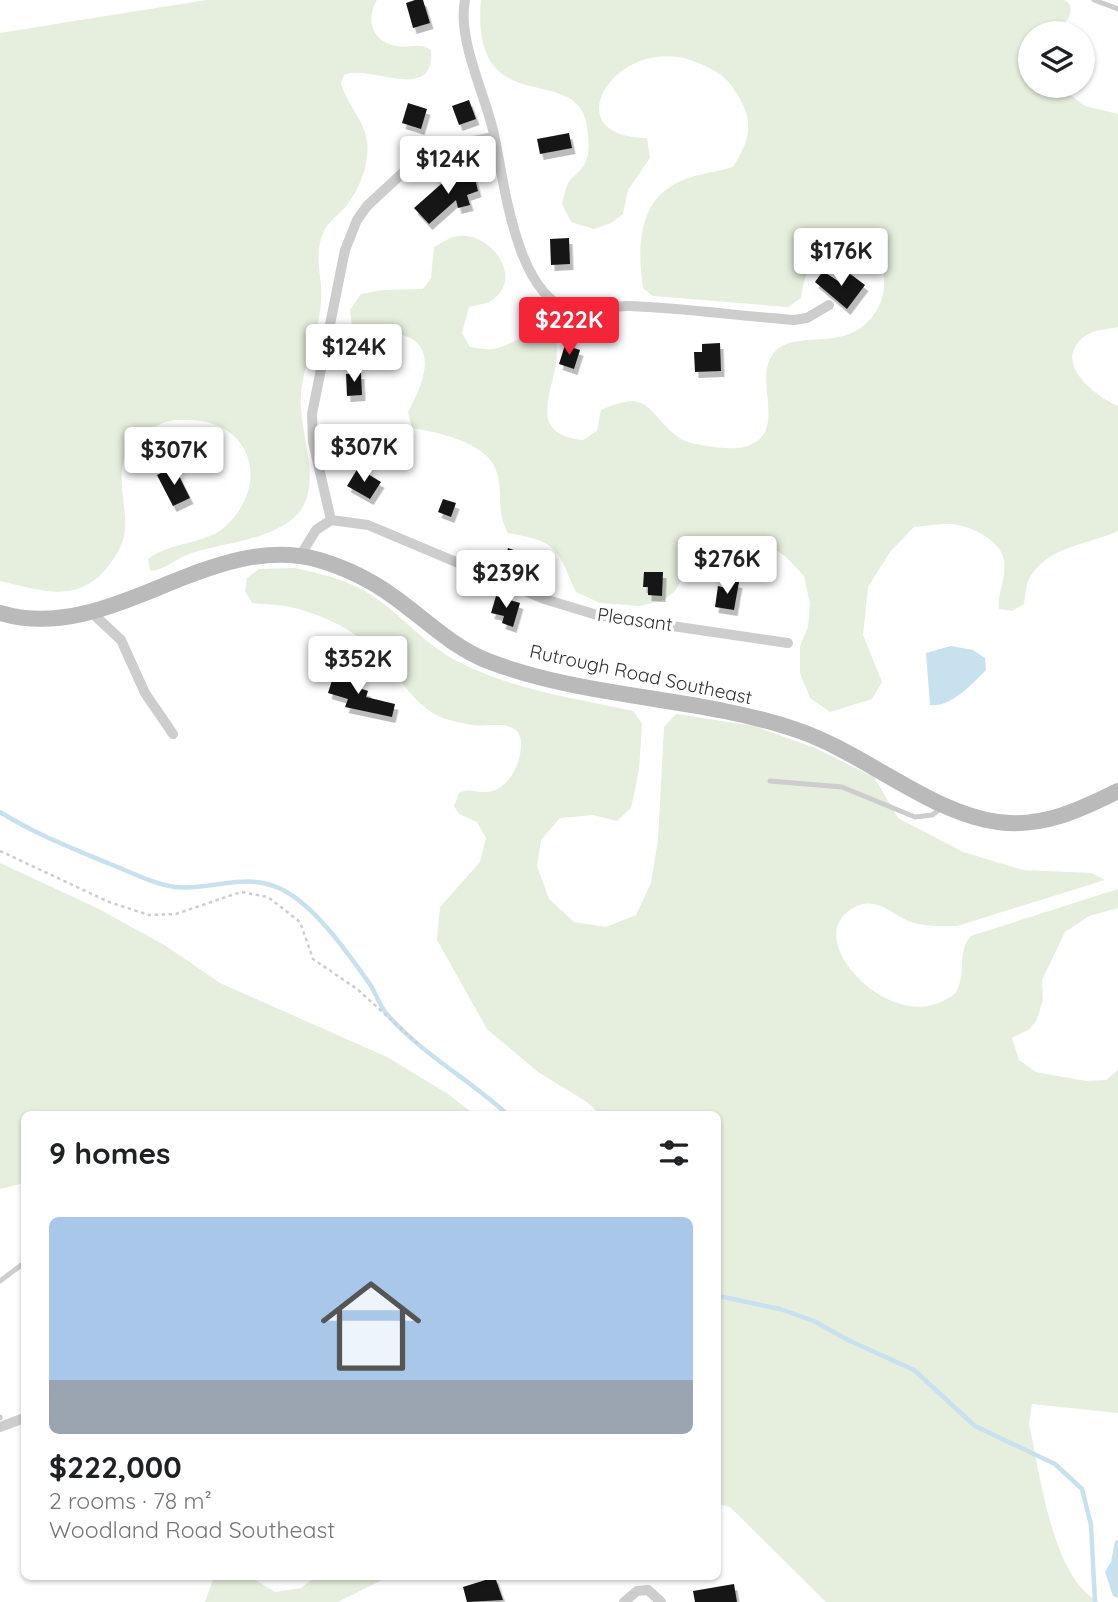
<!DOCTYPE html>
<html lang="en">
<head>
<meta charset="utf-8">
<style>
  body { margin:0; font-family:Quicksand,sans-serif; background:#f2f2f2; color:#202124; height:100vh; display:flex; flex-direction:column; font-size:26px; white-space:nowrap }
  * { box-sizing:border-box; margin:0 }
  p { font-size:23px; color:#757577 }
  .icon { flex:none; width:38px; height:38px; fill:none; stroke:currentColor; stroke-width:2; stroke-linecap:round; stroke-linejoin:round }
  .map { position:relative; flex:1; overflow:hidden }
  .details { position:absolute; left:21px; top:1111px; width:700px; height:469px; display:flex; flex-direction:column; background:#fff; border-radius:10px; box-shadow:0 2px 5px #0004 }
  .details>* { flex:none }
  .tools { position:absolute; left:1018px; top:21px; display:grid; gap:14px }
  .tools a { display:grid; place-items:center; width:77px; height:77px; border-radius:50%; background:#fff; box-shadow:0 2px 5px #0004; font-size:35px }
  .price { position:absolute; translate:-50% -60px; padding:0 16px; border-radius:7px; background:#fff; color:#222; font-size:23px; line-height:46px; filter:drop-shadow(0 2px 4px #0008) }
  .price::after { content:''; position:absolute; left:50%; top:42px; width:21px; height:16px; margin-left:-10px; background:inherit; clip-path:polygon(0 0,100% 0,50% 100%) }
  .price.on { background:#f42539; color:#fff }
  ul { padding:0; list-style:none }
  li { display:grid; align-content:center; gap:14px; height:371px; padding:0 28px }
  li+li { border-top:2px solid #e0e0e0 }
  li span { display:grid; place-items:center; height:217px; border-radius:10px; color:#555 }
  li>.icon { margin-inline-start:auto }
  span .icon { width:126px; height:126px; fill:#fffc; stroke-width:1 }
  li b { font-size:30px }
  h2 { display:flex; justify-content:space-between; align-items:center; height:84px; padding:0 28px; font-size:30px }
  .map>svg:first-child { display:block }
  .green { fill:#e6eedd }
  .water { fill:#c8e1ef }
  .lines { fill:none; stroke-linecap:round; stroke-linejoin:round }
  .stream { stroke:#c8e1ef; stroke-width:4.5 }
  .building { fill:#171717; filter:url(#shadow) }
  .path { stroke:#cdcdcd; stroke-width:2.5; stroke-dasharray:3.5 3.5; stroke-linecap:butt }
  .lane { stroke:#cdcdcd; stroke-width:5 }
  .street { stroke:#cdcdcd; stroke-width:10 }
  .secondary { stroke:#bababa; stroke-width:16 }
  .labels { text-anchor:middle; stroke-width:7; stroke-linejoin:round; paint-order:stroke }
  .street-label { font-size:19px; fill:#303030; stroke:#fff }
</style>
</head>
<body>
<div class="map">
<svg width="1118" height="1602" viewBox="0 0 1118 1602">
  <defs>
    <filter id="shadow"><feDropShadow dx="3.5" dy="6" stdDeviation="0" flood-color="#0004"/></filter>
  </defs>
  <rect width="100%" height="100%" fill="#fff"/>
  <path class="green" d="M206,0h171c-11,18 -6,39 15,45 15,5 26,-4 39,5 5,55 -63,13 -87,25l-3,8c5,21 23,36 26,58 3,22 -7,47 -20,64 -7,9 -17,15 -22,24 -10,20 -6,36 -4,57 3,38 -17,72 -20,109 -3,36 21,82 0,115 -4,6 -14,14 -21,17 -26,15 -63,17 -91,27 -14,5 -24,16 -39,17l-2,-12c23,-18 61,-14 81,-36 41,-43 21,-102 -40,-103 -9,0 -17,-1 -26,3 -13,6 -26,11 -34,24 -15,25 -2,56 -4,83 -1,13 -8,24 -15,34 -31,41 -66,27 -110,17v-548z
    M481,0h583l5,3c6,15 -6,19 -14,30h-24v53h27l27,20 33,8v213c-10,2 -25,3 -33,9 -34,25 8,59 33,70v125c-30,14 -68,14 -88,46 -4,7 -5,19 -6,27l-12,7 -13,-2c-2,-17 8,-31 5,-49 -3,-18 -29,-32 -46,-35 -12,-3 -31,1 -44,2l-24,25 -22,35 -5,48 19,47 -10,17 -42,13 -20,-14 -10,-25v-27l8,-19 2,-23 -6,-28 -19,-20 -29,-19 -34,3 -32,24 -15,27 -13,10 -23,5 -39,-3 -24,-11c-20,-45 -18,-50 -68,-59 -13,-23 -4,-41 -12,-63 -10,-28 -59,-38 -84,-42l-4,-16c32,-58 20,-87 -50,-78l-6,-7 -2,-17 11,-16 22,-4 40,-1 8,-11 3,-31c6,-3 13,-8 19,-10 35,-10 74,41 38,64 -6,3 -15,4 -22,6l-7,26 8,14c9,1 20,4 28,1 23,-7 35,-24 58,-7 8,39 -39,92 27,99l14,-9 4,-21c52,-24 46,6 80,29 9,6 51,12 63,8 47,-13 8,-66 29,-93 22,-29 79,5 106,-48 10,-21 4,-41 -5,-61 -47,-19 -67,9 -73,53l-13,9 -135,-11 -10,-8c-5,-34 -6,-80 27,-101 17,-12 43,-14 63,-20 17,-27 22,-45 4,-73 -10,-17 -19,-22 -36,-30 -82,-38 -152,74 -54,74l3,20 -22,32 -5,24 -12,9 -17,6 -23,-7 -9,-18c2,-6 3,-15 6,-21 6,-9 16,-13 19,-25 3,-9 1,-22 0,-32 -9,-66 -117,-1 -106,-126z
    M295,568c23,5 45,10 66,21 36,19 61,55 98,73 51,27 118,37 174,49l9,13 -3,46 -8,38 -14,13 -24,-6 -33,3 -19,22 -4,26 12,33 25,23 32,5 30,-12 15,-32 7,-43 6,-113 12,-13 78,12 61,22 59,29 24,41 65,34 60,18 68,3 14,7 -148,46c-15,0 -28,1 -43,-3 -22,-6 -37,-31 -64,-13 -45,30 30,110 83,95 7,-2 18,-7 23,-13 11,-18 0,-39 15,-56l147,-47v19l-29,8 -24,16 -23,48 1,20 -6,19 -7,10 -18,9 7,22 17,12 50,9 20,-1 12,-10v343l-86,-9 -3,20c11,48 23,155 70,178h-273l-96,-95 -12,-3v-389h-117l-14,-13 -49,-30 -51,-43 -50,-89 3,-33 40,-45 6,-24 -9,-16 -18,-8 -5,-8 5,-13c11,-5 14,-1 25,-1 24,1 38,-29 37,-50 -2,-25 -34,-14 -49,-17 -11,-2 -26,-5 -36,-10 -28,-16 -42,-48 -66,-69 -23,-20 -56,-35 -86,-40 -11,-2 -21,-1 -32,-3l-7,-12 2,-13 12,-9z
    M0,863l97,45 69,38 54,37 167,74 61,37 27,21h-451v68l-24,6z
    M214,1577h37l24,15 26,-4 14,-11h73l-50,25h-133z"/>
  <path class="water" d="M951,646l22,4 12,8 1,12c-13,13 -35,38 -56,35l-4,-52z
    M1118,1540v58l-5,-2 -8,-24 6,-10 4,-21z"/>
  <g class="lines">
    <path class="stream" d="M0,812c35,22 72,36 110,52 21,8 43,20 65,23 38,4 71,-17 110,4 32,18 61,60 82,89 8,10 11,23 19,33 34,40 83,66 122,102
      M718,1296l62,13 34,12 34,19 66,30 61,56 80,38 27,25 9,36 4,77"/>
  </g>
  <path class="building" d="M415,0h8l7,23 -17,5 -7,-25z
    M469,100l7,19 -17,6 -7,-19z
    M408,103l19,6 -6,20 -19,-6z
    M569,133l3,15 -32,6 -3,-15z
    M473,171l5,20 -11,4 3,10 -12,3 -2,-8 -27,24 -15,-16 34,-30z
    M569,238l1,26 -19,1 -1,-26z
    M823,271l18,12 8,-10 16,12 -18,24 -32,-27z
    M720,343l1,28 -26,1 -1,-20h8v-8z
    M565,345l15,5 -6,19 -15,-5z
    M361,373l1,22 -15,1 -1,-22z
    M358,468l23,14 -11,17 -23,-13z
    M169,469l3,6 5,-3 13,26 -17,8 -16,-31z
    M443,499l13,4 -5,14 -13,-5z
    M508,548l20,7 -4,12 -20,-6z
    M644,572h19l-1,24 -14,-1v-8h-5z
    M727,580l12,2 -5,28 -19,-3 3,-21 8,2z
    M496,596l24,7 -7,24 -11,-4 2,-7 -13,-3z
    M335,671l24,8 -3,8 12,4 -2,6 29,7 -3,13 -47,-10 3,-8 -20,-6z
    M495,1577l8,23 -36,2 -4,-15z
    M734,1584l3,18h-42l-2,-11z"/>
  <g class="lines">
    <path class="path" d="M0,851l109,51 40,13 27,-1 65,-22 27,5 32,25 13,37 44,30 61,55"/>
    <path class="lane" d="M1094,0l24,9
      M770,781l72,6 73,30 17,-2 11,-8
      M0,1281l24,-18
      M0,1417v1"/>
    <path class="street" d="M465,0c-8,39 20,94 29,134 10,47 22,164 78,176 18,4 38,-5 58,-4 54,2 109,10 164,14l13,-2 22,-13
      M331,520l37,5 176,74 53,16 191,28
      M300,556l16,-26 15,-10 -18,-78 -1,-28 33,-164 12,-30 10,-14 56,-52 11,-5 60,-12
      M89,610l32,30 24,53 28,41
      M0,1427l24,-9
      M624,1602l13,-11 11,-1 13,12"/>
    <path class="secondary" d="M0,613c110,33 209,-84 319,-53 27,8 52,20 75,37 31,22 58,50 94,64 99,38 209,35 309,69 66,22 135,84 201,92 44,6 82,-12 120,-31"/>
  </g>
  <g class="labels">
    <g class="street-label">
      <text transform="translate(635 619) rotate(8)" y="7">Pleasant</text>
      <text transform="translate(641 674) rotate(12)" y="7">Rutrough Road Southeast</text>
    </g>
  </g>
</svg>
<div class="tools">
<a><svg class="icon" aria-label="layers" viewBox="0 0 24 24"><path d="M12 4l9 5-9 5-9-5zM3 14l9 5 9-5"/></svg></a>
</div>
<b class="price" style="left:448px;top:196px">$124K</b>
<b class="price" style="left:841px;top:288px">$176K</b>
<b class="price on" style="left:569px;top:357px">$222K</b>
<b class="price" style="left:354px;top:384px">$124K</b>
<b class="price" style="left:364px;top:484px">$307K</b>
<b class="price" style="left:174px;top:487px">$307K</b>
<b class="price" style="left:727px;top:596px">$276K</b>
<b class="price" style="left:506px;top:610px">$239K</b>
<b class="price" style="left:358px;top:696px">$352K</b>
<section class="details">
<h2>9 homes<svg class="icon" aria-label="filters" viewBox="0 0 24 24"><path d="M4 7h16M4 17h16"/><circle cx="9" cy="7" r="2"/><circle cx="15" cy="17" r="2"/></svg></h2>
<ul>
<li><span style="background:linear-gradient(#a9c7e8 75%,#9aa5b1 0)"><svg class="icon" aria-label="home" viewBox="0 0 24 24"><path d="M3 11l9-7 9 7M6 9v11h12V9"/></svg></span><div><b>$222,000</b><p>2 rooms · 78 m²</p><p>Woodland Road Southeast</p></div></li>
</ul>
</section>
</div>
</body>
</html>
